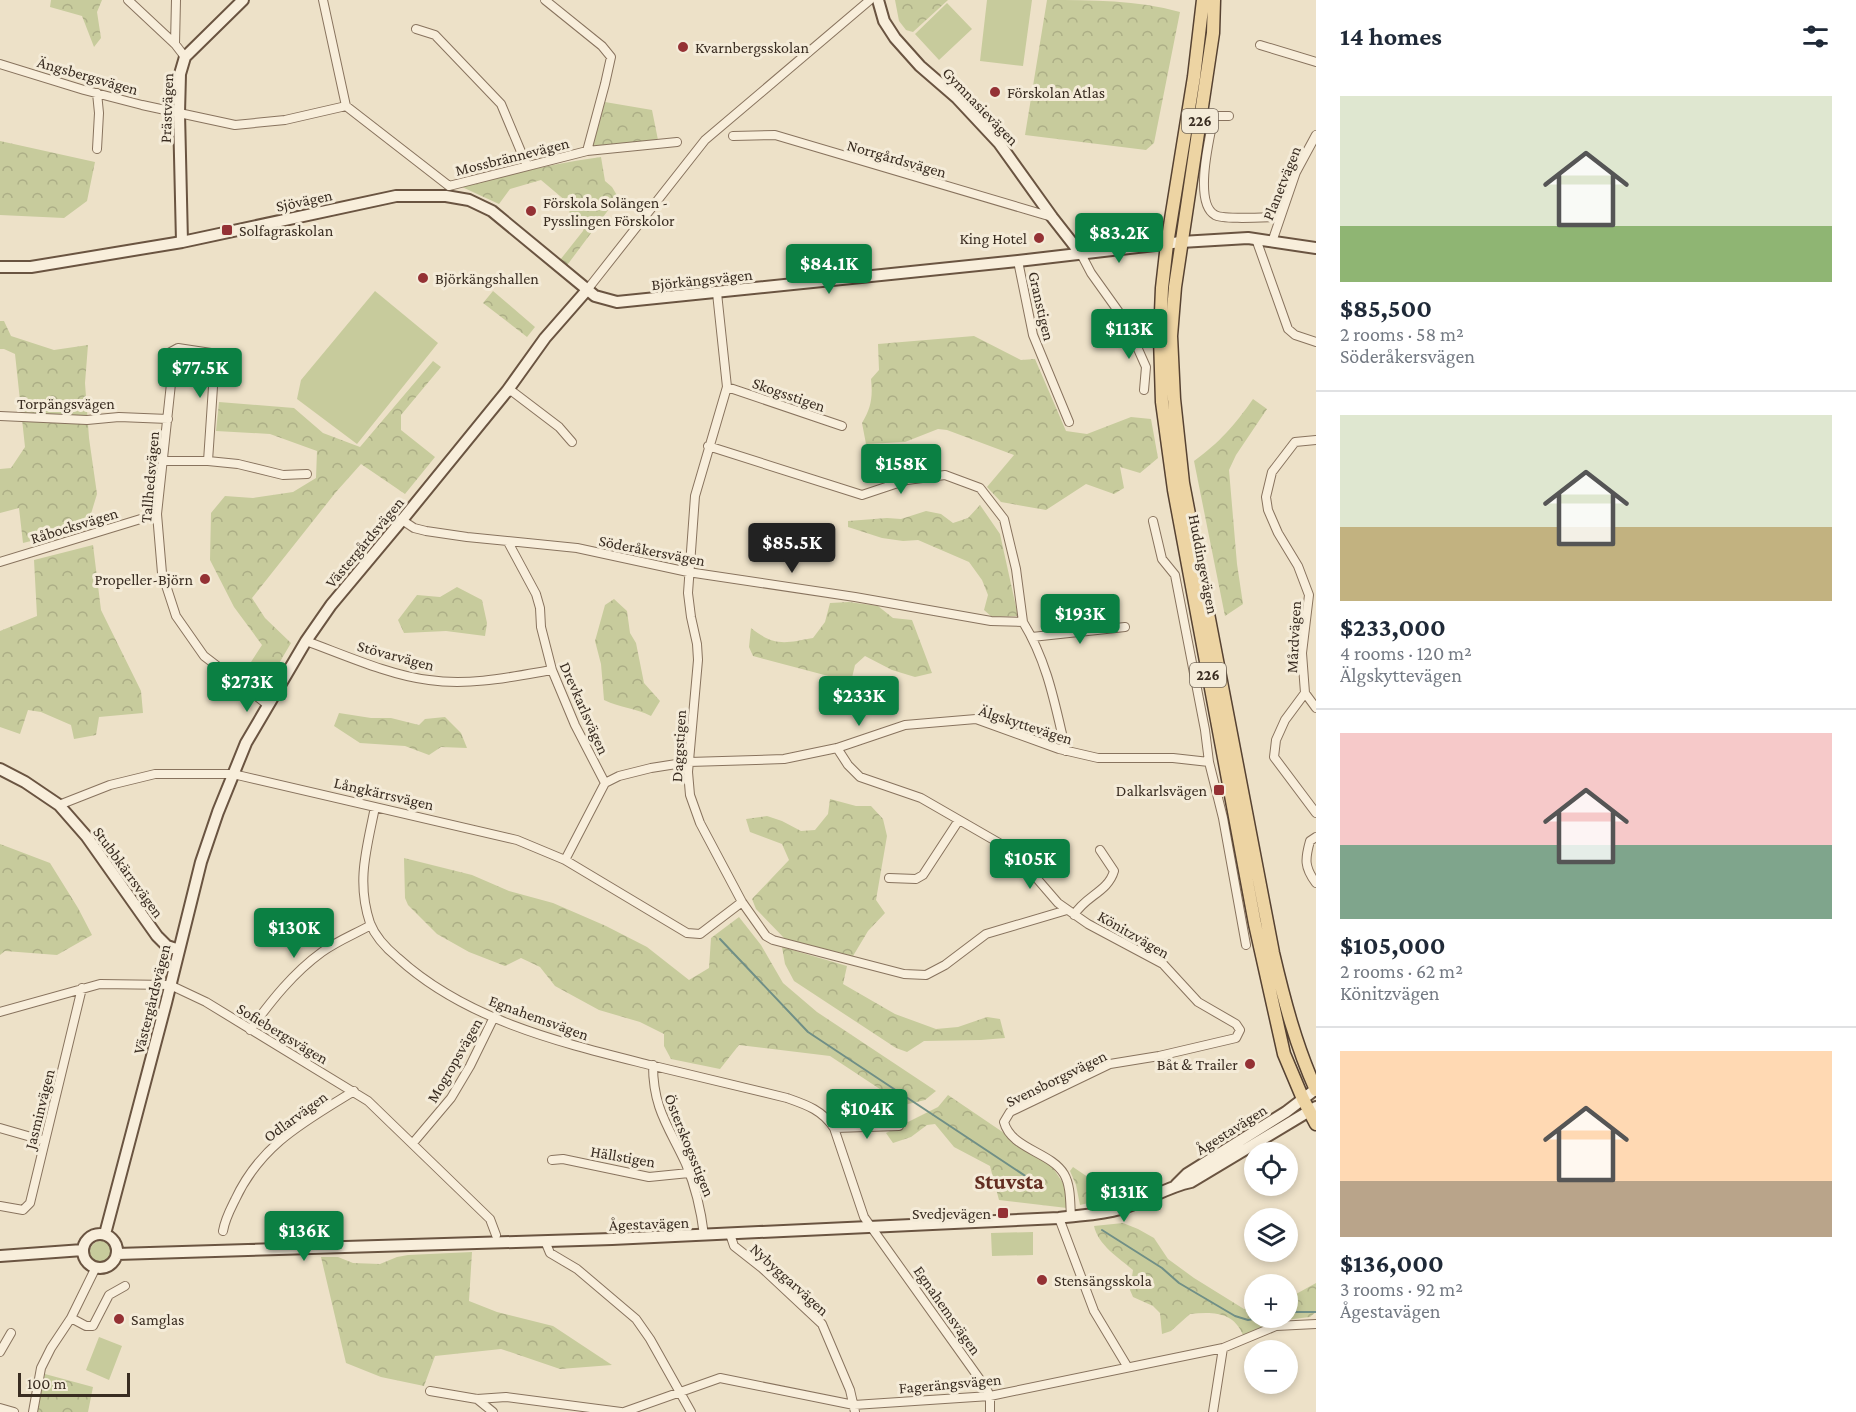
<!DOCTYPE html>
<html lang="en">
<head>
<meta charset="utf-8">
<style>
  body { margin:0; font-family:"Crimson Pro",serif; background:#f2f2f3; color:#1f2937; height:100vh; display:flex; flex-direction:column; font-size:22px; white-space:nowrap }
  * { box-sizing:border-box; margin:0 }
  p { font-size:20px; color:#747a83 }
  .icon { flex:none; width:33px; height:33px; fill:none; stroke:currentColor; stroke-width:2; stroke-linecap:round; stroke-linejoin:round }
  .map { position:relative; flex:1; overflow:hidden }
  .details { display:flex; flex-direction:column; background:#fff; width:540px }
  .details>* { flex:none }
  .controls { position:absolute; left:1244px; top:1142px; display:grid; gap:12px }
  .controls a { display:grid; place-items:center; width:54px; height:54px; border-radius:50%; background:#fff; box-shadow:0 3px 9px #0003; font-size:30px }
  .scale { position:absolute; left:18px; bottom:15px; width:112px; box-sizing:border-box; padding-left:6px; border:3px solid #392c21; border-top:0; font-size:16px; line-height:21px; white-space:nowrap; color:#392c21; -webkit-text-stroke:4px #f4ebd8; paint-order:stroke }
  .price { position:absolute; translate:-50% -51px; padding:0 14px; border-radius:6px; background:#0b8043; color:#fff; font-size:20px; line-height:39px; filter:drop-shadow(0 2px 3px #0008) }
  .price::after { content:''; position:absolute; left:50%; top:36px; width:18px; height:14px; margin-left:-9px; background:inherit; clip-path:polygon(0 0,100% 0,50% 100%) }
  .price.on { background:#222; color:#fff }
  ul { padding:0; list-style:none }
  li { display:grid; align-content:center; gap:12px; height:318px; padding:0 24px }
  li+li { border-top:2px solid #e0e1e3 }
  li span { display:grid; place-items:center; height:186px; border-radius:0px; color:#555 }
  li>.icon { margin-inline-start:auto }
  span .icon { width:108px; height:108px; fill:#fffc; stroke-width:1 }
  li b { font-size:26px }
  h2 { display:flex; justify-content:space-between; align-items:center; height:72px; padding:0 24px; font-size:26px }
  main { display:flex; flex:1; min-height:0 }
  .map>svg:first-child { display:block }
  .green { fill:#c7cb9c }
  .forest { fill:url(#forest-crowns) }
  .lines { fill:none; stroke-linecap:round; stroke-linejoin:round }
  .stream { stroke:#708f86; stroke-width:2 }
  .street-casing { stroke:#88735e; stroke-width:10 }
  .secondary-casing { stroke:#6a5441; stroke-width:14 }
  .primary-casing { stroke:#564232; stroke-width:15 }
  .street { stroke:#f8eedb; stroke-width:8 }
  .secondary { stroke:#f8eedb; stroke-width:10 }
  .primary { stroke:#edd4a3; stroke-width:12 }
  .poi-dot { fill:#943134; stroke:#f4ebd8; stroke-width:2 }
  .labels { text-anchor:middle; stroke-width:6; stroke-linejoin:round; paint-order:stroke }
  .shield { fill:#f4ebd8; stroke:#716558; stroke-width:1.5 }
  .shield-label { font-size:15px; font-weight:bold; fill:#392c21 }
  .poi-label { font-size:16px; fill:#392c21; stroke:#f4ebd8; text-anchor:start }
  .street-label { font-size:16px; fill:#392c21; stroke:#f4ebd8 }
  .district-label { font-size:22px; font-weight:bold; fill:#642e22; stroke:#f4ebd8 }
</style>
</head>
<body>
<main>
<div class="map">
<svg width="1316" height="1412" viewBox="0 0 1316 1412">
  <defs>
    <pattern id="forest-crowns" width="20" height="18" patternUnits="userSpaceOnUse" patternTransform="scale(1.5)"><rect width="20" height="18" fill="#c7cb9c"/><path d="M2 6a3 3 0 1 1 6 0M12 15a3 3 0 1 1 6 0" fill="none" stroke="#acae86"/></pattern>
  </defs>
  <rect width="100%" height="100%" fill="#ede1c8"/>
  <path class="green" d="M987,0h45l-9,66 -43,-5z
    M947,3l25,26 -33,31 -24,-26z
    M375,291l63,52 -81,101 -60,-45 4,-19z
    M1033,1232v23l-41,1 -1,-23z
    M90 1252a11 11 0 1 1 22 0a11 11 0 1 1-22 0Z
    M99,1337l23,9 -13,34 -23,-10z"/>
  <path class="forest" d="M51,0h51l-5,12 4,26 -7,9 -12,-31 -32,-9z
    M895,0h53l-35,32 -7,-2 -7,-9z
    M1047,0c45,0 90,0 133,12l-26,131 -8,7 -121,-15z
    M605,102l47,8 6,30 -65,6z
    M0,141l95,21 -8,39 -23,17 -64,-3z
    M601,157l4,24 7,6 6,10 -53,71 -5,-8 23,-29 2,-6 -16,-13 4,-5 -32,-27 -31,9 -11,15 -37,-17c46,-12 92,-24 139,-30z
    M493,291l42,36 -8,10 -44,-34z
    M0,321h4l7,15 43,14 34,-5 -3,38 4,55 8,56 -10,33 -64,16 -4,-35 -19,5v-44l11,-1 14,-21 -10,-93 -11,-5h-4z
    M974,336l47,24 14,-1 31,72 21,3 44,-17 20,2 7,39 -18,15 -20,-6 4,21 -10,6 -28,-10 -40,26 -45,-8 -14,-15 27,-32 -67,-25 -9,-1 -33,13 -39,2 -4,-21c9,-15 11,-26 9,-44l8,-9 -1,-26z
    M433,361l8,6 -40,48v15l34,27 -30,37 -44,-30 -25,28 -84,106 13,20 26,25 -30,51 -21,-15 22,-34 -28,-38 -24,-47 1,-47 14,-17 28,2 40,-6 23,-14 1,-27 -47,-17 -54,-3 3,-29 75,6 29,25 37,14z
    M1253,399l14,10 -31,46 -7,15 8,94 6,40 -18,12 -31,-155c26,-19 40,-35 59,-62z
    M980,505l20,29 18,82 -26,1 -8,-7 4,-15 -6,-15 -13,-18 -51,-22 -15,1 -21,-3 -34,-11v-6l39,-3 14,1 25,-8 15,3 12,9 15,-5z
    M93,545l8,65 40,81 2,22 -44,4 -3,18 -22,4 -3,-14 -30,-13 -13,-2 -8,24 -20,-7v-96l37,-15 -3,-56z
    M457,587l25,13 5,23 -2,13 -39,-5 -42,2 -6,-13 19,-25 23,2z
    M614,599l13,12 3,22 6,10 8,40 16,18 -9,15c-16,-8 -30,-8 -47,-16l-3,-36 -6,-23 10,-36z
    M849,602l29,4 15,12 19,2 20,53 -17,4 -23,-7 -27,-14 -10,9 -4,17 -98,-26 -4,-9 2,-19c24,19 34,15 62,10l12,-16 5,-19z
    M339,713l32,5h20l28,7 6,-6 20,-2 16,16 6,15 -26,-1 -12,8 -24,-9 -45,-3 -26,-17z
    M830,799l26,7h15l12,13 4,17 -11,64 9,13 -17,18 -15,25 -68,-17 -29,-30 -4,-10 37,-39 -7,-16 -32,-12 -4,-13 21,-3 15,5 19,10 14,-1 13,-16z
    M0,844l50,19 28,45 14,27 -35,20 -52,-4 -5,4z
    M404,858l68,17 37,16 44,12 53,23 41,21 42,33 20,-12 2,-30 28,-21 22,28 22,38 34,29 119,79 -11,9 -21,5 -74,-49 -91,-11 -19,24 -49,-10 -7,-13v-12l-24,-12 -41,-12 -44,-24 -15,-19 -19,-9 -16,8 -36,-14 -32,-18 -29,-29 -3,-7z
    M782,947l65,19 -4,18 52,30 41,15 22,-2 29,-10 13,2 5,19 -24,2 -57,1 -17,11 -11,-4 -102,-67 -9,-17z
    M948,1095l103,70 14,21 2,22 -68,-8 -9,-34 -36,-19 -19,-23 -8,1 -16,12 -18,6 -7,-10 52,-26z
    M1073,1167l40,27 -3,4 -30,7 -4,-20 -6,-14z
    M1123,1223l15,6 16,9 14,21 26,19 50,31 10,-2v10h33v-18l29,-16v29l-6,5 -33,4 -34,14c-10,-24 -31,-23 -53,-21l-19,17 -9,3 -2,-21 -7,-7 -20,-9 -3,-7 3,-20c-14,-12 -35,-25 -39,-44z
    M472,1252l-3,49 28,11 56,14 59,39 -52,4 -59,-20 -66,7 -11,30 -43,-9 -35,-14 -25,-106h17l15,6 27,1 17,-7 11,-2z
    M45,1374l48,13 -5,25h-51z"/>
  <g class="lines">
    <path class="stream" d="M720,939l88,93 237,157
      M1102,1230l60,38 17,15 56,33 13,4 16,-3
      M1287,1312h29"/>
    <g class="street-casing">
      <path id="street" d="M128,0l47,44 10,13
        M323,0l23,106 103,80 138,-35 90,-9
        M545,0l57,46 9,11 -6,27 -18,67
        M416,29l19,6 66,69 26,62
        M175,44l1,-44
        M1260,45l56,17
        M0,64l84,26 58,15 93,20 50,-5 61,-14
        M1229,116h-15c-4,20 -21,87 1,99 8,5 54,2 65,2
        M733,136l42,-1 277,82
        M97,149l2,-36 -2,-20
        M1256,239l32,90 7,6 21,7
        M1272,242l24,-70 20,-37
        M1081,254l10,19 35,49 20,45 -2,23
        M1018,261l15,74 36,87
        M587,290l118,-150 165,-140
        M717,293l10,94 -32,109 -7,97 3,24 6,27 1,16 -10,112 2,23 10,28 42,79 24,34 7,4 131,34 22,1 19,-10 41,-31 81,-24
        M727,387l115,39
        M507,391l6,1 46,35 13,15
        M0,416l87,4 32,-3 49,2
        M1316,440l-21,2 -23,30 -6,25 2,13 10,23 20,33 11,29 -7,58 3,40 -20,27 -9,20 -2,17 42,56
        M708,446l154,49 45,-15 38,-5 35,13 24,31 12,50 7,53
        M163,461h45l30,3 45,11 24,-1
        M208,461l7,-104 -4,-4 -33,-5 -11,6 6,11 -16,149 5,59 14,43 28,40 64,49
        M402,520l12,8 12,3 41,6 110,11 111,24 167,25 136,24 32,1c25,41 32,83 43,129
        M1153,521l9,38 13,16 30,155 4,32 14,56 23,127
        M508,542l28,52 4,14 1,19 11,43 23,55 30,58
        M0,562l157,-48
        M1032,637l93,-10
        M306,641c36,13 85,35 123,39 41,6 82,-3 123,-10
        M1305,693l11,15
        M837,748l11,17 12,12 61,21 92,53 45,52 30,21 75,40 35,38 38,22 4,6 -4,8 -77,18 -49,8 -100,48 -6,10c7,27 47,30 60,52 7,12 6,29 7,43
        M59,805l51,-20 45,-11h78l284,66 48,20 122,73 13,1 42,-32
        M375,807c-8,41 -19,74 -5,116 5,13 17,26 28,35 69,63 165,85 252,107 46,11 92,22 137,33 20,7 35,12 47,30l30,89 122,171 4,8v16
        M1316,837l-6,4c-5,18 -6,26 6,42
        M565,860l40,-77 14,-7 32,-8 38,-6 95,-3 53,-11 68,-23 71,-6 83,30 39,9h75l36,4
        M889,878l27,1 7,-4 36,-55
        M1074,915c11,-19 34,-23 40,-44l-14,-21
        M0,1012l100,-28 70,1 36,17 162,99 122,118 6,16
        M250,1030c21,-29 43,-57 72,-78 15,-11 33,-18 49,-27
        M653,1065c0,44 16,62 33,99 10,24 15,46 18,71
        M0,1128l45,13
        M834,1128l65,-2
        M413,1143l38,-45 19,-32 24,-49
        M552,1160l11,-1 86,18 40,-4
        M0,1206l23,4 7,-7 52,-215
        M1059,1218l35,93 33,55
        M223,1231c2,-12 7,-21 12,-31 26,-56 69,-78 119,-109
        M730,1234l4,12 28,22 60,56 28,66 5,22
        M545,1241l5,12 27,16 59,50 14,20 41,73
        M71,1318l15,8h7l16,-31 16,-9
        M0,1352l11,-19
        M430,1391l47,8 29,-2 115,15
        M477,1399l16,13
        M0,1408l14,4
        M33,1412l8,-44 10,-20 20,-30 25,-51
        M624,1412l96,-34 134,27 136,-9 233,-48 53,-22 40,-2
        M1213,1412l10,-64"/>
    </g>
    <g class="secondary-casing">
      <path id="secondary" d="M878,0l6,21 11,17 25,28 37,32 42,45 53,74 29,37
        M182,242l-3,-129 1,-39 5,-17 58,-57
        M0,267h31l151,-25 214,-46h50l23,4 23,11 103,85 22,6 401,-41 163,-19 67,-4 68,10
        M0,769l25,13 34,23 28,32 70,99 10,10 12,4
        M1176,1185l11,-11 99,-62 30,-23
        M83 1251a17 17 0 1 1 34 0a17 17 0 1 1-34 0Z
        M105,1234l61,-231 35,-141 17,-50 28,-69 60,-102 25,-36 71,-85 105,-129 38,-53 42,-48
        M117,1254l495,-15 447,-21c20,-3 41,-3 61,-9 25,-7 46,-22 71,-27l125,-75
        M0,1256l83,-6"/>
    </g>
    <g class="primary-casing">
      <path id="primary" d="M1203,0l-9,77 -27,167 -5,44 -2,49 2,65 12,88 81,434 29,130 19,45 13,25
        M1214,0l-1,33 -38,254 -4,49 3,63 9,84 90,470c11,47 23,93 43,137"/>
    </g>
    <use href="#street" class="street"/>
    <use href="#secondary" class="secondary"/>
    <use href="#primary" class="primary"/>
  </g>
  <g class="poi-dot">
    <circle cx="683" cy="47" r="6"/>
    <circle cx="995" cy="92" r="6"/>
    <circle cx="531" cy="211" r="6"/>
    <rect x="221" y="224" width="12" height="12" rx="3"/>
    <circle cx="1039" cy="238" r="6"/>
    <circle cx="423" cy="278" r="6"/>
    <circle cx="205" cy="579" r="6"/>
    <rect x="1213" y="784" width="12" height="12" rx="3"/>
    <circle cx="1250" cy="1064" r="6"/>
    <rect x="997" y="1207" width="12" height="12" rx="3"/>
    <circle cx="1042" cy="1280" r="6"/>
    <circle cx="119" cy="1319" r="6"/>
  </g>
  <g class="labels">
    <g class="shield">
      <rect x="1182" y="109" width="36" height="24" rx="4.5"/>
      <rect x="1190" y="663" width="36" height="24" rx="4.5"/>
    </g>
    <g class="shield-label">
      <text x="1200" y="126">226</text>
      <text x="1208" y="680">226</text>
    </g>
    <g class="poi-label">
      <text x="695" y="53">Kvarnbergsskolan</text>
      <text x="1007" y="98">Förskolan Atlas</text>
      <text x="543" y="208">Förskola Solängen -<tspan x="543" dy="18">Pysslingen Förskolor</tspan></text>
      <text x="239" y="236">Solfagraskolan</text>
      <text x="1027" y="244" text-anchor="end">King Hotel</text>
      <text x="435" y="284">Björkängshallen</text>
      <text x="193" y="585" text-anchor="end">Propeller-Björn</text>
      <text x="1207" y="796" text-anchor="end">Dalkarlsvägen</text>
      <text x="1238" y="1070" text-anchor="end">Båt &amp; Trailer</text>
      <text x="991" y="1219" text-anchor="end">Svedjevägen</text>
      <text x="1054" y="1286">Stensängsskola</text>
      <text x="131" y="1325">Samglas</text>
    </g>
    <g class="street-label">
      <text transform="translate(88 75) rotate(16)" y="6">Ängsbergsvägen</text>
      <text transform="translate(981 106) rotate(46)" y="6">Gymnasievägen</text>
      <text transform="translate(166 108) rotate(-88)" y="6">Prästvägen</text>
      <text transform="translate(512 156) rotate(-14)" y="6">Mossbrännevägen</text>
      <text transform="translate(897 158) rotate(16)" y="6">Norrgårdsvägen</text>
      <text transform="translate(1281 183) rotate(-68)" y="6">Planetvägen</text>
      <text transform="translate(304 200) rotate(-12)" y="6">Sjövägen</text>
      <text transform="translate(702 279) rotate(-6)" y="6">Björkängsvägen</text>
      <text transform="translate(1042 306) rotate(77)" y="6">Granstigen</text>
      <text transform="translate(789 394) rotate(19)" y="6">Skogsstigen</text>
      <text x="66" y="409">Torpängsvägen</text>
      <text transform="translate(149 477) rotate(-85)" y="6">Tallhedsvägen</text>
      <text transform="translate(74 525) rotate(-17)" y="6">Råbocksvägen</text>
      <text transform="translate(364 542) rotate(-50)" y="6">Västergårdsvägen</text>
      <text transform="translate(652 550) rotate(11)" y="6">Söderåkersvägen</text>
      <text transform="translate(1204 564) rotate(79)" y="6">Huddingevägen</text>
      <text transform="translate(1293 637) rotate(-87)" y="6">Mårdvägen</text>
      <text transform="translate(396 655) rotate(15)" y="6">Stövarvägen</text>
      <text transform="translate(585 708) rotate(66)" y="6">Drevkarlsvägen</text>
      <text transform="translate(1026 724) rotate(18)" y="6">Älgskyttevägen</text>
      <text transform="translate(678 746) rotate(-87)" y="6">Daggstigen</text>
      <text transform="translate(384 793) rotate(13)" y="6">Långkärrsvägen</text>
      <text transform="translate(129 872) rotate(54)" y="6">Stubbkärrsvägen</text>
      <text transform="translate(1134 934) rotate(30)" y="6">Könitzvägen</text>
      <text transform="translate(151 999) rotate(-76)" y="6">Västergårdsvägen</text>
      <text transform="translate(539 1017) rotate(20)" y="6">Egnahemsvägen</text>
      <text transform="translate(283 1033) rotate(31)" y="6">Sofiebergsvägen</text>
      <text transform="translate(454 1060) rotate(-60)" y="6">Mogropsvägen</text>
      <text transform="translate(1056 1078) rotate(-26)" y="6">Svensborgsvägen</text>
      <text transform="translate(39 1109) rotate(-76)" y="6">Jasminvägen</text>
      <text transform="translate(295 1116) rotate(-36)" y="6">Odlarvägen</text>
      <text transform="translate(1231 1129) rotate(-32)" y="6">Ågestavägen</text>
      <text transform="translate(690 1145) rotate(68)" y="6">Österskogsstigen</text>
      <text transform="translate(623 1156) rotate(10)" y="6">Hällstigen</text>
      <text transform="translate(649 1223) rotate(-2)" y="6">Ågestavägen</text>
      <text transform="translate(790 1279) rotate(42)" y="6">Nybyggarvägen</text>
      <text transform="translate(948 1310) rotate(55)" y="6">Egnahemsvägen</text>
      <text transform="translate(950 1383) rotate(-5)" y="6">Fagerängsvägen</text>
    </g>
    <g class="district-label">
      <text x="1009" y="1189">Stuvsta</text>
    </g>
  </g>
</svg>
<div class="controls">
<a><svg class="icon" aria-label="locate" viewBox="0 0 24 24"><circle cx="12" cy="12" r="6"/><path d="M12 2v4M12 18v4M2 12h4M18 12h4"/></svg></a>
<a><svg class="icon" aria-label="layers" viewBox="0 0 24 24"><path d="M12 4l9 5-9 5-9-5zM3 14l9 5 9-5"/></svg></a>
<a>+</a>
<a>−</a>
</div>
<div class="scale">100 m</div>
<b class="price" style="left:1119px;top:264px">$83.2K</b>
<b class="price" style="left:829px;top:295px">$84.1K</b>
<b class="price" style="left:1129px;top:360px">$113K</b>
<b class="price" style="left:200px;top:399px">$77.5K</b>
<b class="price" style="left:901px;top:495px">$158K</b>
<b class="price on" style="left:792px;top:574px">$85.5K</b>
<b class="price" style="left:1080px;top:645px">$193K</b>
<b class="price" style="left:247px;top:713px">$273K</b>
<b class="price" style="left:859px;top:727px">$233K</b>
<b class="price" style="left:1030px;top:890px">$105K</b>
<b class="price" style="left:294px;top:959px">$130K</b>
<b class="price" style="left:867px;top:1140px">$104K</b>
<b class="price" style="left:1124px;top:1223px">$131K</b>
<b class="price" style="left:304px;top:1262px">$136K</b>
</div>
<section class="details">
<h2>14 homes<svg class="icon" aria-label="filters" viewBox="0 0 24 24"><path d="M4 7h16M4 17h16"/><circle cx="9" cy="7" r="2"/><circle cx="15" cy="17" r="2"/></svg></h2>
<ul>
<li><span style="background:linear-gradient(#dfe7d0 70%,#8fb573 0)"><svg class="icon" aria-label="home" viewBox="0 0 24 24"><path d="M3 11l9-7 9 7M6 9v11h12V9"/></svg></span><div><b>$85,500</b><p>2 rooms · 58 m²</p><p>Söderåkersvägen</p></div></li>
<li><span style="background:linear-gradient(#dfe7d0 60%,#c2b280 0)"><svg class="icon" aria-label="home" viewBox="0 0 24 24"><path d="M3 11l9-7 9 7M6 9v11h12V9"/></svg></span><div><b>$233,000</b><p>4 rooms · 120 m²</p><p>Älgskyttevägen</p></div></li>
<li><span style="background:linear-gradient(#f6c9c9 60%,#7fa58c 0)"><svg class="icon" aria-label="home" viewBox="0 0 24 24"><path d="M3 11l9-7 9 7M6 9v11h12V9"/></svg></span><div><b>$105,000</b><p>2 rooms · 62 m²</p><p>Könitzvägen</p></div></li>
<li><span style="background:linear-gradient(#ffd9b3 70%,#b9a48a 0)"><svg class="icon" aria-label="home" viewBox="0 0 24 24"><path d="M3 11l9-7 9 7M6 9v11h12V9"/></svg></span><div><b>$136,000</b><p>3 rooms · 92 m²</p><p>Ågestavägen</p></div></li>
</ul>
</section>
</main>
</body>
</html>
